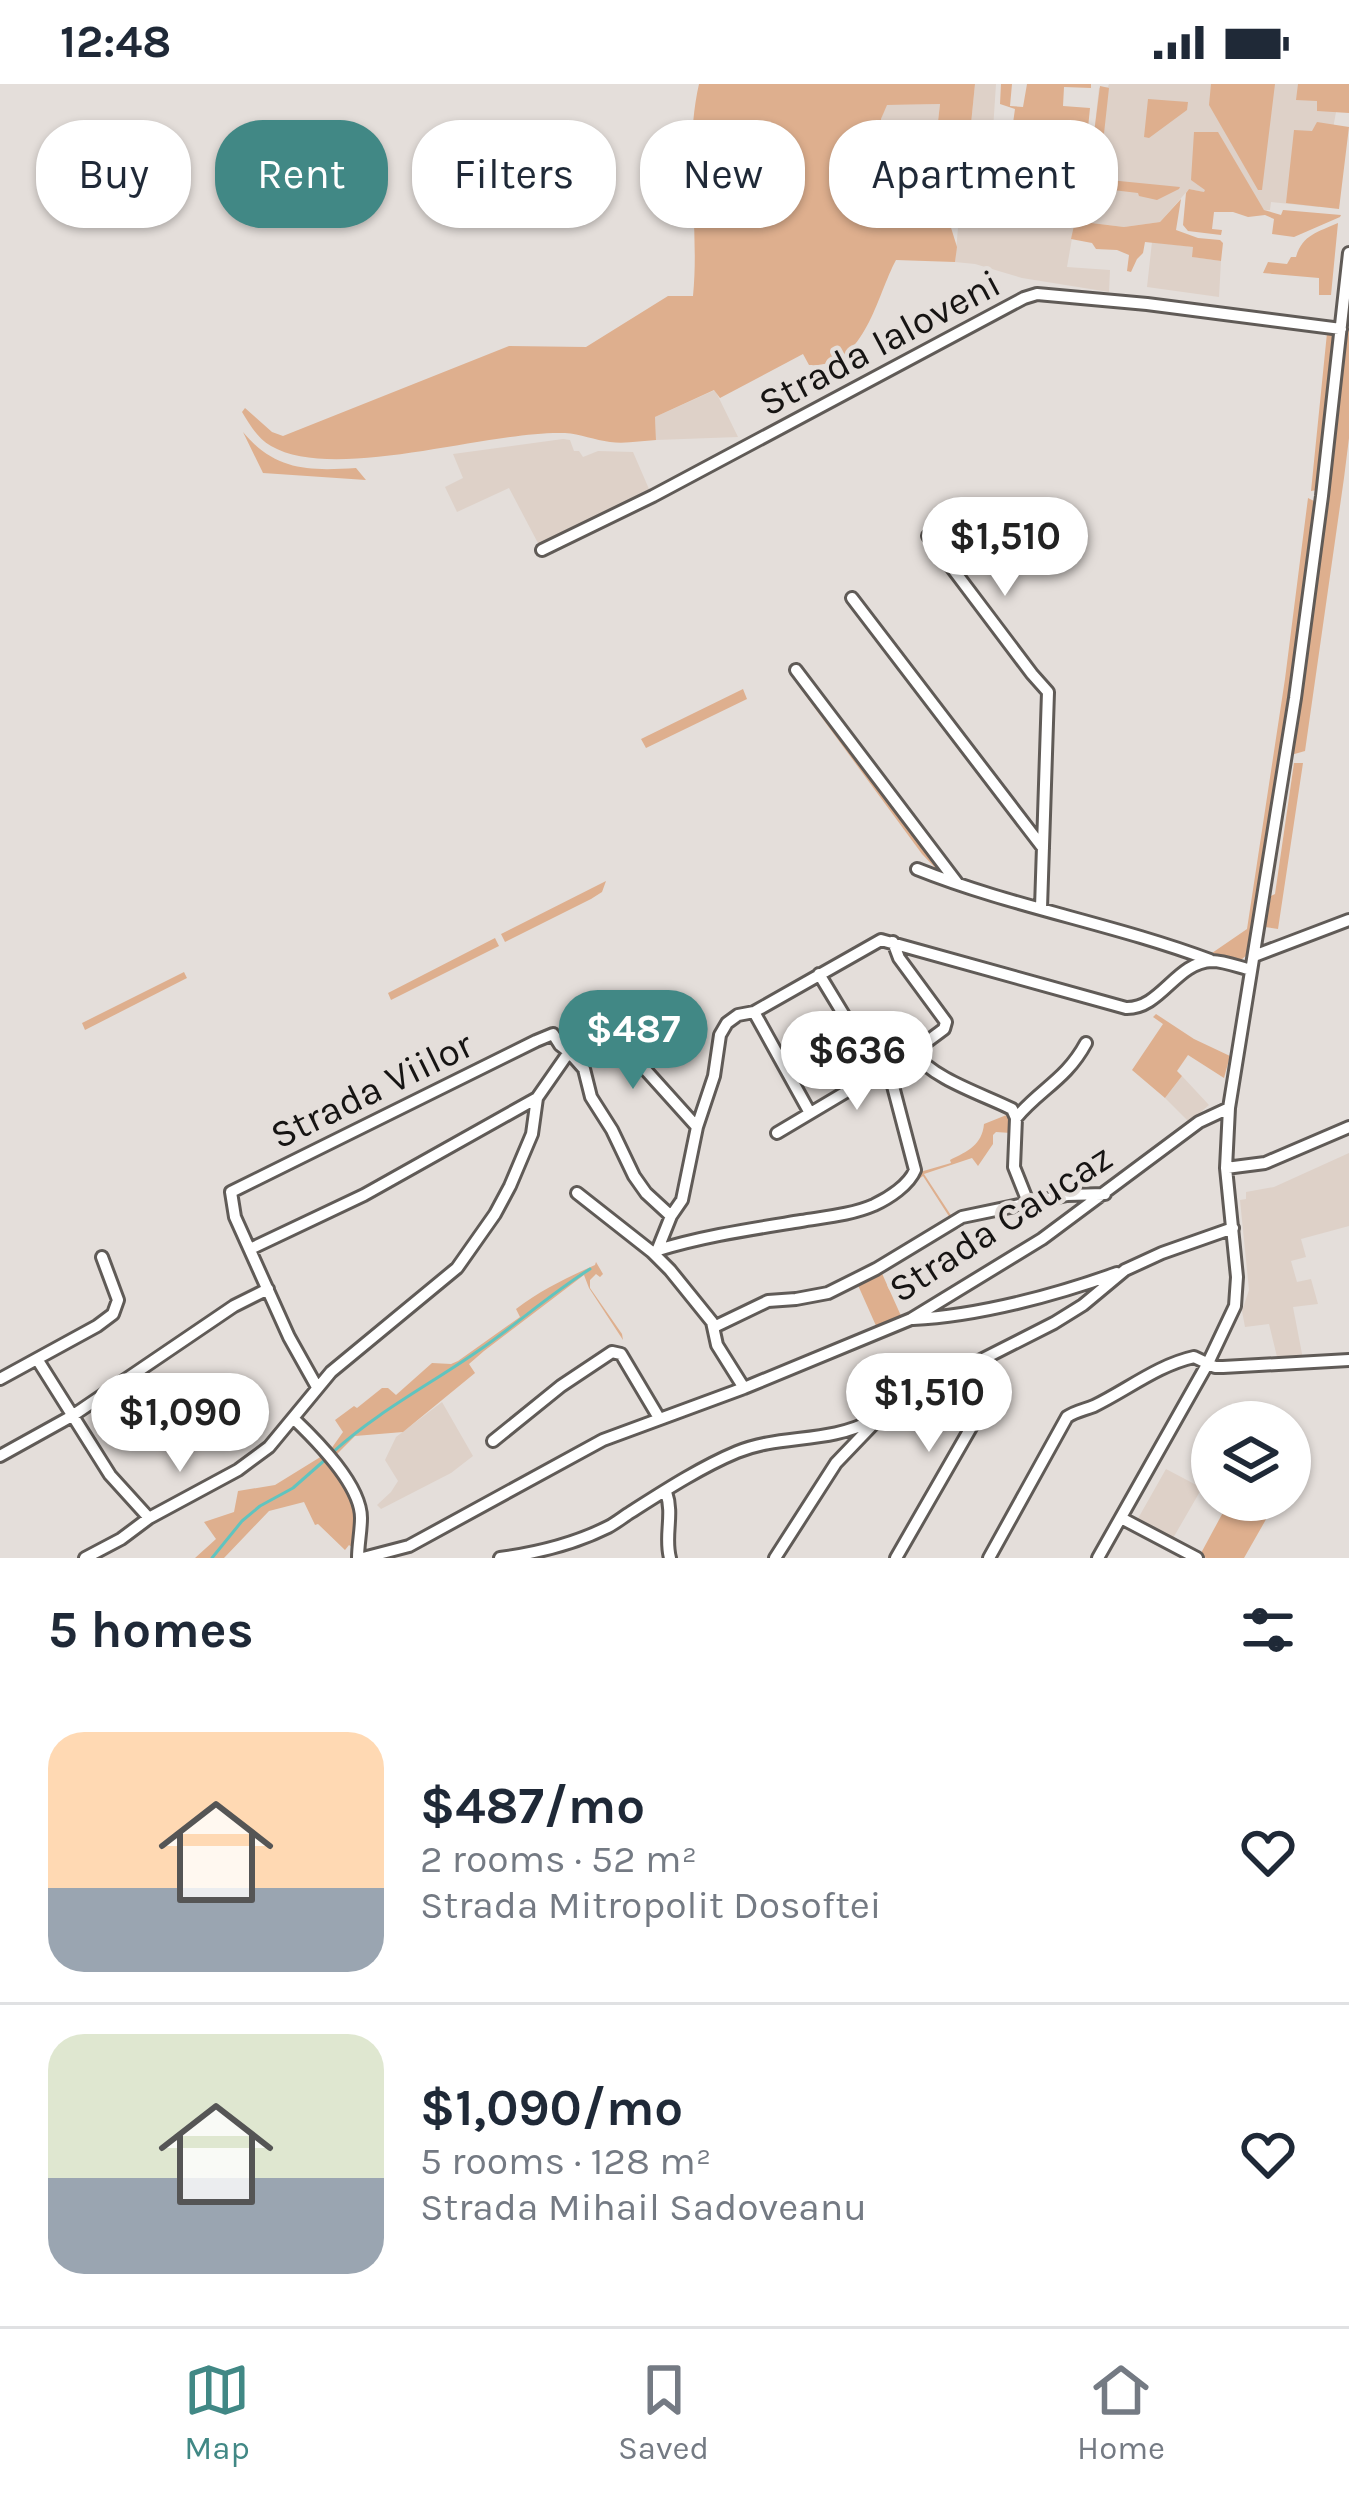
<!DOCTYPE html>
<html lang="en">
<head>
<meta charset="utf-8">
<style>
  body { margin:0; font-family:Karla,sans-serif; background:#f6f6f7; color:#1f2937; height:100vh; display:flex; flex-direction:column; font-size:45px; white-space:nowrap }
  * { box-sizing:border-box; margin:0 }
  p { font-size:39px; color:#747a83 }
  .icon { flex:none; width:66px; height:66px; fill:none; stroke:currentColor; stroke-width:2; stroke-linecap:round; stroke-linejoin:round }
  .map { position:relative; height:1474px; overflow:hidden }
  .drawer { display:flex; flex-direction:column; background:#fff; flex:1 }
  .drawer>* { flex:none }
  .top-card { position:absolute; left:36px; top:36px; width:1278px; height:108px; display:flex; gap:24px }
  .controls { position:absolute; left:1191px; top:1317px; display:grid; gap:24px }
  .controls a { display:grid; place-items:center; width:120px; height:120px; border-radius:50%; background:#fff; box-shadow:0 3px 9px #0004; font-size:60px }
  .price { position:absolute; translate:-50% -102px; padding:0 27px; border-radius:42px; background:#fff; color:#222; font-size:39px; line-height:78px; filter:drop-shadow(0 3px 6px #0008) }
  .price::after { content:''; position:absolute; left:50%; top:72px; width:36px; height:27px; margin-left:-18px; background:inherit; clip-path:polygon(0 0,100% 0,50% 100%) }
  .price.current { background:#418885; color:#fff }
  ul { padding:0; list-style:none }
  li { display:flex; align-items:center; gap:36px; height:300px; padding:0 48px }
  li+li { border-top:3px solid #e0e1e3 }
  li span { display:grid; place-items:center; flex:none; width:336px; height:240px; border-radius:36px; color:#555 }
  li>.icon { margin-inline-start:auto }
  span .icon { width:144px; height:144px; fill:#fffc; stroke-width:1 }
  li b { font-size:51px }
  h2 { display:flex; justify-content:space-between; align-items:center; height:144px; padding:0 48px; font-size:51px }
  .pill { padding:0 42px; border-radius:48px; background:#fff; box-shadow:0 3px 9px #0004; font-size:42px; line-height:108px }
  .pill.current { background:#418885; color:#fff }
  .status { display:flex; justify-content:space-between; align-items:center; height:84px; padding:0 60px; background:#fff; direction:ltr }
  .status svg { height:33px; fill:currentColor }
  .tabs { display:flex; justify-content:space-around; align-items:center; height:168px; border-top:3px solid #e0e1e3; background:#fff; font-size:33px; color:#747a83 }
  .tabs a { display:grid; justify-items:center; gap:6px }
  .tabs .current { color:#418885 }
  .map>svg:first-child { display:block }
  .built { fill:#ded1c8 }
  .green { fill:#deaf8e }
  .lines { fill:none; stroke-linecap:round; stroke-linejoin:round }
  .stream { stroke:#60c4bf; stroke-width:3 }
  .minor-casing { stroke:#605b57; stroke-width:16 }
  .minor { stroke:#fff; stroke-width:10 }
  .labels { text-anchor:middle; stroke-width:9; stroke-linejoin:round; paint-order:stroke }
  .street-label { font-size:39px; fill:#161413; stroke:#e4deda }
</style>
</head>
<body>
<div class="status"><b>12:48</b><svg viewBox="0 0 49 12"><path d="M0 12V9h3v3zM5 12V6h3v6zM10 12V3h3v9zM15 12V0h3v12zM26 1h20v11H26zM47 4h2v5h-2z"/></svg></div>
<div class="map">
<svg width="1349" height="1474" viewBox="0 0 1349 1474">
  <rect width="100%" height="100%" fill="#e4deda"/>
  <path class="built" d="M975,0h21l-4,61 -23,-1z
    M1109,0h237l-10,28 -17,95 -48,-5 -1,8h-6l-4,-6 -71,-15 -29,33 -36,5 -49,-6 -8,46 43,3 -1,22 -87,-14 -47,-14 -20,-2 10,-114 74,7 40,31 9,1 11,-99 9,-1z
    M940,20l-4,35h-10v8l-43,1 -2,-29 5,-14z
    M1152,158l42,5 -1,10 28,4 -2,36 -72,-10z
    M715,306l23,47 -82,3 -1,-23z
    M563,355l7,1 4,11h5l4,6 15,-6 35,1 16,37 -110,56 -30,-57 -52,24 -12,-25 18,-9 -10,-24z
    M1182,992l27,29 -20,17 -24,-24z
    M1349,1069v73l-48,13 5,18 -15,4 6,21 14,-3 7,25 -25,3 10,52 -25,2 -9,-37 -24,3 -3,-16 7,-21 -9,-90 6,-1v-7l28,-5z
    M442,1318l31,54 -22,17 -70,36 -4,-4 14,-13 7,-11 -13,-21 11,-23z
    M1166,1385l36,19 -30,52 -36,-18z"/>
  <path class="green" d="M699,0h276l-6,60 -33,-5 4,-35 -53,1 -6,14 2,29 43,-1 31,100 -2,15 -59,-2c-20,37 -31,109 -87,105l-6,-11 -83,44 -6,-8 -59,27 1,23c-15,1 -31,4 -46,2 -15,-2 -30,-8 -45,-9 -76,-3 -230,50 -294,13 -14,-8 -21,-21 -29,-34l3,-4 27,24 11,4 226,-90 77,1 82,-51h25c7,-71 -10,-142 6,-212z
    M1001,0h11l-2,22 13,1 4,-23h64v4l-27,-1 -1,19 27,2 -2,20 -30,-3 -1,3h-7l-1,-4 -27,-2 -1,12h-3l-1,4 -6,-1 4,-28 -15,-5z
    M1211,0h64l-13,106h-4l-49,-85z
    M1298,0h51v29l-32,-2v-10l-21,-1z
    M1100,2l9,2 -10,91 81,8 -1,2 -22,11 -18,-4 -1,-3 -59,-7 -40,-31 51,10z
    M1148,15l40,3 -1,8 -38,28 -5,-1z
    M1317,38l32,5 -10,82 -53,-6 8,-73 18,1z
    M1194,48h24l46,78 17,5 2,-5 58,5 -1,2 -46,20 -22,-3 2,-15 -9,-4 -17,2 -15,-5h-19l-2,17 10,1 -1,5 -33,-4 -5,-6 3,-32 3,-4 15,3 1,-2 -14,-10z
    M943,64h22l-7,80 -20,-71z
    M1181,115l-5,31 22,8 22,2 3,3 -2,18 -29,-4 1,-10 -48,-5 -2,11 -6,6 -6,13 -4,-1 2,-16 -12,-5 -21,-1 -4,-6 -21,-4 4,-18 49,6 36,-5z
    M1338,139l-7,72h-12v-17l-56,-5 5,-11 19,2 4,-7h5c6,-22 22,-25 42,-34z
    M1349,243v111l-5,40 -39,273 -14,4 16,-109 38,-317z
    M1330,247l5,2v4l-18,153 -6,1 16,-158z
    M243,348c32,39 66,39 113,36l10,12 -103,-7z
    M1308,414l6,3 -18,143 -48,310 -7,6 -29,-7 35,-24 38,-250z
    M796,593l155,203 -8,-4 -21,-22 -122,-166z
    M743,605l4,10 -101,49 -5,-9z
    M1294,679h9l-25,166 -13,-2 6,-31 4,-2z
    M606,797l-4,11 -11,7 -86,43 -4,-8z
    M495,854l4,8 -108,54 -3,-7z
    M184,888l3,6 -102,52 -3,-7z
    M1156,930l38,25 36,17 -6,22 -36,-23 -11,16 5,5 -17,22 -33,-28 31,-46 -10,-7z
    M1009,1030l2,19 -15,-1 -3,3v9l-15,22 -6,-8 -48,16 30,46 -2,1 -29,-45 -14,10 11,-14 31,-9 -1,-3c18,-9 32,-15 34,-36z
    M596,1178l7,12 -3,3 -4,-3 -6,6v8l32,46 1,6 -34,-52 -5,-13 -100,76 -15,13 6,9 -72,59 -48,4 -19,19 -5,-6 12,-17 -8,-12 19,-14 3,2 25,-20h6l8,7 36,-32 19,1 7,-3 62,-44 -4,-8c25,-19 50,-31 79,-44z
    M880,1185l22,49 -25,10 -20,-45z
    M322,1372c27,31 36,51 31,92l-4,-3 -4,5 -27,-26 -3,1 -11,-23 -35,9 -45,47h-29l21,-19 -12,-17 30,-10 4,-21 37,-6z
    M1219,1416h58l-33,58h-38l-6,-3 27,-50z"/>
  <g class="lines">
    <path class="stream" d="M333,1368c44,-40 96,-67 145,-101 38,-26 72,-57 112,-82
      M212,1474l30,-37 18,-15 33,-18 33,-29"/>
    <g class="minor-casing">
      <path id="minor" d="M928,452l104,138 16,18 -7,216
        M542,466l111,-54 371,-198 13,-4 110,10 194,25
        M852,514l191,250
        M796,586l162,214
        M917,785c95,38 197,55 293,91
        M893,858l6,16 47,64 -2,7 -31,23c20,27 69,42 99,57l4,9 -2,49 14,35
        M1254,872l95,-36
        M819,890l60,99
        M754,928l56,101
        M1016,1034c24,-29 50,-38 70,-75
        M777,1049l136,-81
        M1226,1084l39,-5 84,-36
        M577,1109l75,59 18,18 42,52 5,23 27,43
        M671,1132l-25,-23 -12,-17 -22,-46 -21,-33 -7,-28 -15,-17 25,-22 13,-3 90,100
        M250,1165l114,-54 173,-97 32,-46 -9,-7 -7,-11 -17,7 -305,151 4,25 54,120 28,50
        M655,1167c48,-15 97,-22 146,-30 24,-4 50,-6 73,-16 15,-7 35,-20 41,-35l-27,-103
        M657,1167l14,-35 11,-16 15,-73 17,-51 6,-41 7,-12 11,-8 16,-3 127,-72 245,68c35,1 50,-46 86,-47 12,0 27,6 39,9
        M913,1235c65,-3 143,-24 204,-46
        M714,1243l54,-26 28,-2 32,-6 48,-24 86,-52 105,-22 38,-1
        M37,1275l73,116 39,43
        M0,1295l97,-53 16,-12 5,-14 -16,-43
        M294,1335c23,22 67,66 67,99 0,13 -3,27 -3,40
        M493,1357l68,-55 51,-34 9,2 38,64
        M0,1372l72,-40 162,-110 34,-17
        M666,1408c8,23 -2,44 4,66
        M1121,1434l76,40
        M85,1474l36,-19 28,-21 89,-48 31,-23 62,-75 126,-104 38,-54 15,-28 22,-52 5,-36
        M363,1474l46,-12 194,-106 141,-52 167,-69 131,-80 157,-117 30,-14
        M500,1474c37,-5 74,-14 108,-31 8,-4 15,-10 23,-15 33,-21 70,-45 106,-60 44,-18 91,-8 136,-32
        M775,1474l61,-95 45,-47 37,-24 136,-69 29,-18 42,-35 37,-17 71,-25
        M896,1474l85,-148 4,-12 2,-40
        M989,1474l78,-141c9,-6 17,-7 27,-11 33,-16 64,-41 100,-49l21,10h8l126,-7
        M1098,1474l110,-195 27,-57 2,-29 -11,-109 3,-60 66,-410 27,-202 27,-243"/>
    </g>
    <use href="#minor" class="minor"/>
  </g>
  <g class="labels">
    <g class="street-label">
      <text transform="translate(879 258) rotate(-28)" y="14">Strada Ialoveni</text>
      <text transform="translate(371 1005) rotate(-26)" y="14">Strada Viilor</text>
      <text transform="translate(1000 1138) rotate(-33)" y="14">Strada Caucaz</text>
    </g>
  </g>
</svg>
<div class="controls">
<a><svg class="icon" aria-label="layers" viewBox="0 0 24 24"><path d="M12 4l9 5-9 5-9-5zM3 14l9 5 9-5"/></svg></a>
</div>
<b class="price" style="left:1005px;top:515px">$1,510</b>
<b class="price current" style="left:633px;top:1008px">$487</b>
<b class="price" style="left:857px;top:1029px">$636</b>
<b class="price" style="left:929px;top:1371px">$1,510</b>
<b class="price" style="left:180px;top:1391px">$1,090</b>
<div class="top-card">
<a class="pill">Buy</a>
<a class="pill current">Rent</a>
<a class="pill">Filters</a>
<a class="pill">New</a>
<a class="pill">Apartment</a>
</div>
</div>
<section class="drawer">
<h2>5 homes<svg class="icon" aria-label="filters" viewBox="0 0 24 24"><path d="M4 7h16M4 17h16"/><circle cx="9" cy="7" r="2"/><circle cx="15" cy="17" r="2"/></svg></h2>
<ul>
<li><span style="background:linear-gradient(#ffd9b3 65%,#9aa5b1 0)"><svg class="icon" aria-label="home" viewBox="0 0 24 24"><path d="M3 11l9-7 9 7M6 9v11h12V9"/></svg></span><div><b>$487/mo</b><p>2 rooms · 52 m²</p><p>Strada Mitropolit Dosoftei</p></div><svg class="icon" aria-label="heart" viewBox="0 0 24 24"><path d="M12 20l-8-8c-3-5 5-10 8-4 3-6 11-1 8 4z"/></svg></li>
<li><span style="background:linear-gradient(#dfe7d0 60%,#9aa5b1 0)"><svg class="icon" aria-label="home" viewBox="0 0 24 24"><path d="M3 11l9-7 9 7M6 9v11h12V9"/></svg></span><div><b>$1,090/mo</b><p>5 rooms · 128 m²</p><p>Strada Mihail Sadoveanu</p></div><svg class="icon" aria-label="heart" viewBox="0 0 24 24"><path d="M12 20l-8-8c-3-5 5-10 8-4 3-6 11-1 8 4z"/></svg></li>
</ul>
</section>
<nav class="tabs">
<a class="current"><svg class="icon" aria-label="map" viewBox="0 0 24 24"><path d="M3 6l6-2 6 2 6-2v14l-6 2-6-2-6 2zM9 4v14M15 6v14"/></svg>Map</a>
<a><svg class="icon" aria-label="saved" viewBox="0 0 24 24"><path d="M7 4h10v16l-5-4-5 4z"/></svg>Saved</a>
<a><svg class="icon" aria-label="home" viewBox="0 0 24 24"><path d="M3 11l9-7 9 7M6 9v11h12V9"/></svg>Home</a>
</nav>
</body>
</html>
